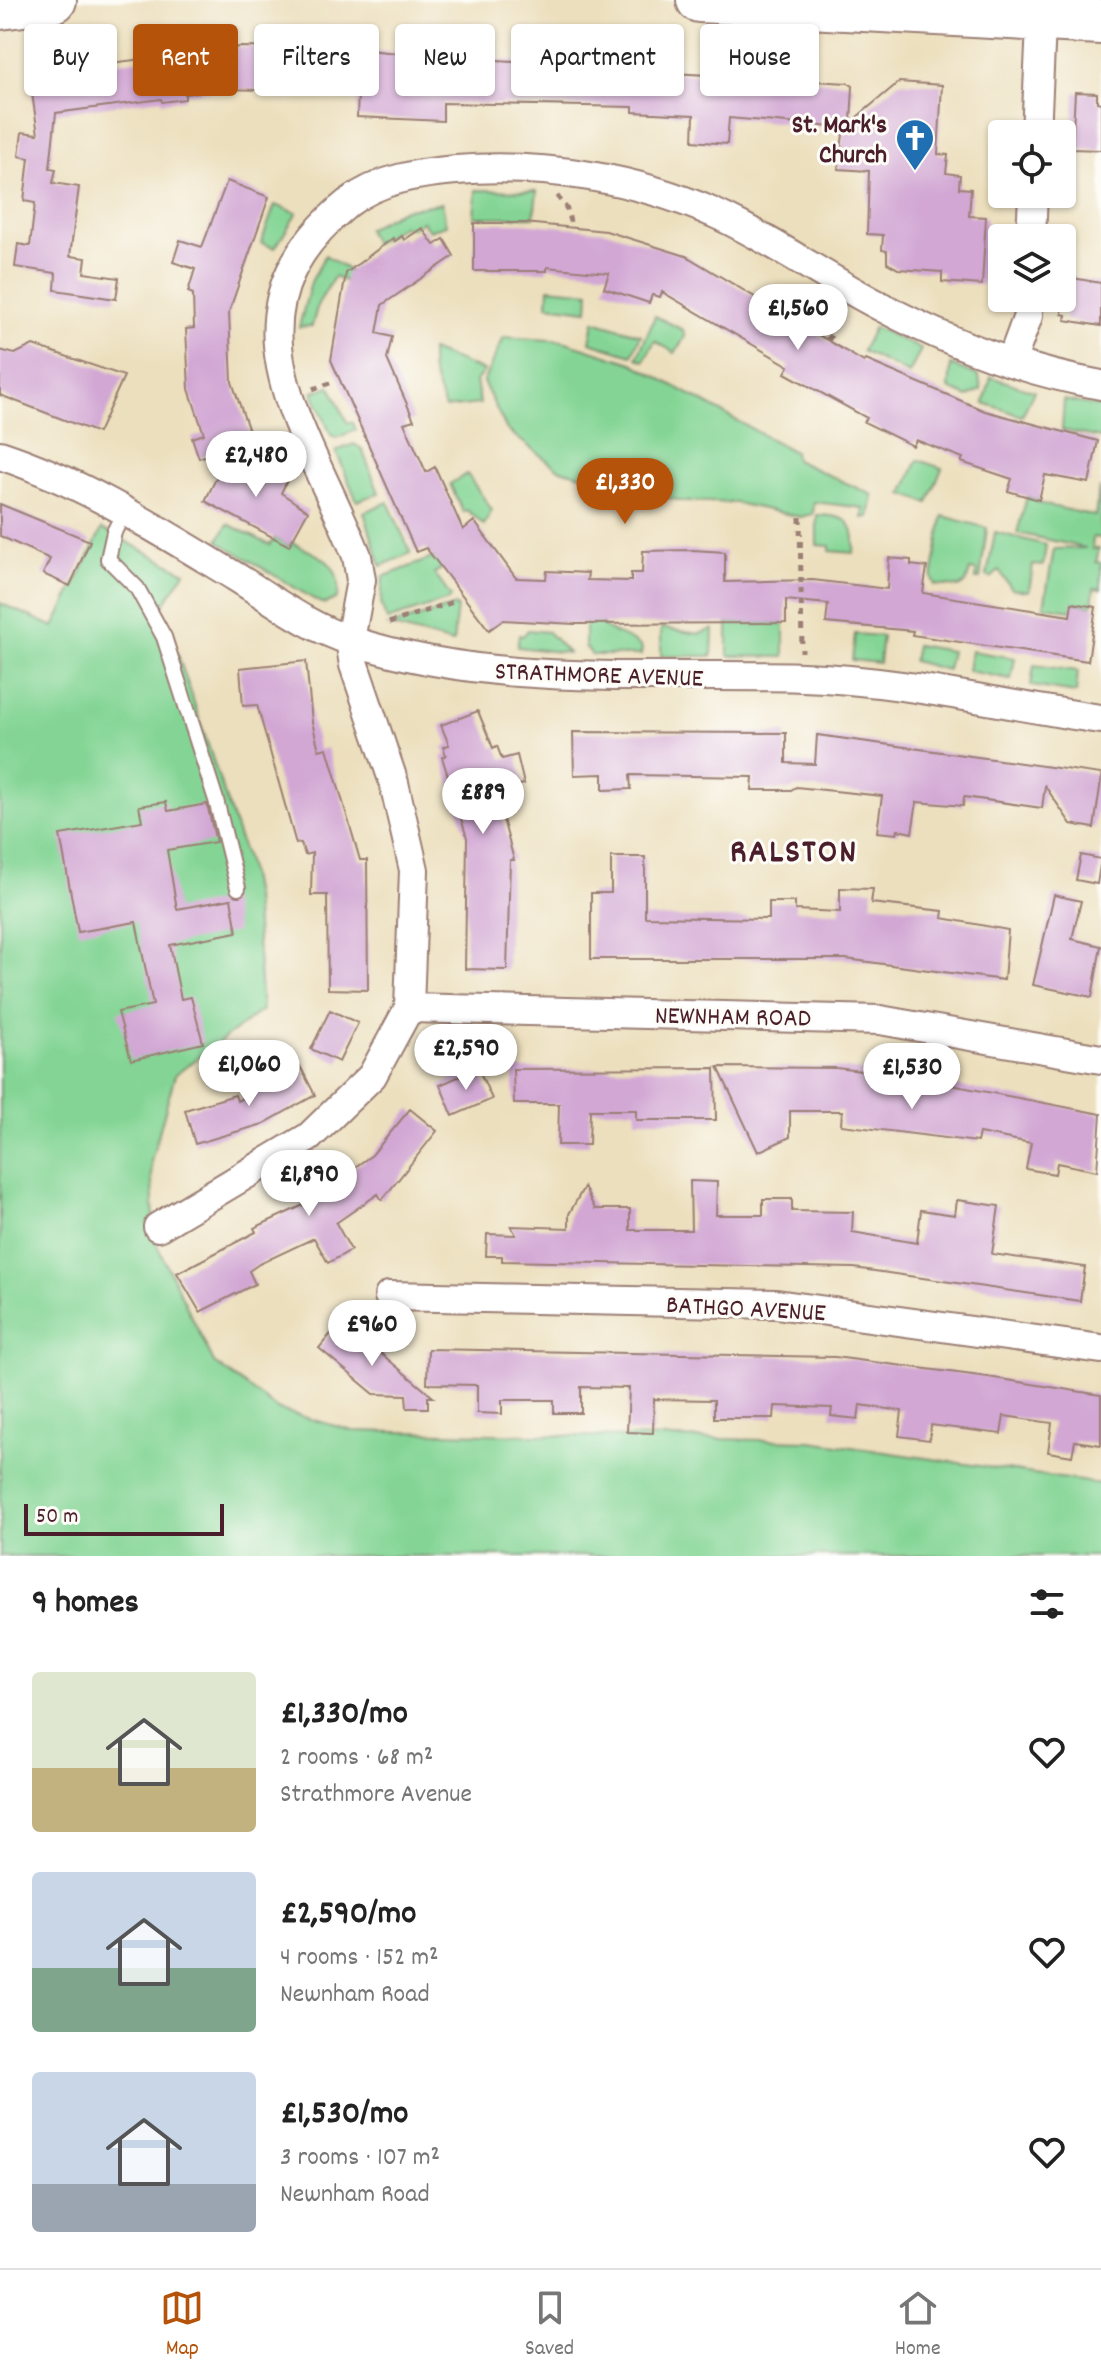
<!DOCTYPE html>
<html lang="en">
<head>
<meta charset="utf-8">
<style>
  body { margin:0; font-family:Dekko,sans-serif; background:#f2f2f2; color:#222; height:100vh; display:flex; flex-direction:column; font-size:30px; white-space:nowrap }
  * { box-sizing:border-box; margin:0 }
  p { font-size:26px; color:#767676 }
  .icon { flex:none; width:44px; height:44px; fill:none; stroke:currentColor; stroke-width:2; stroke-linecap:round; stroke-linejoin:round }
  .map { position:relative; height:1556px; overflow:hidden }
  .details { display:flex; flex-direction:column; background:#fff; flex:1 }
  .details>* { flex:none }
  .guide { position:absolute; left:24px; top:24px; width:1054px; height:72px; display:flex; gap:16px }
  .tools { position:absolute; left:988px; top:120px; display:grid; gap:16px }
  .tools a { display:grid; place-items:center; width:88px; height:88px; border-radius:8px; background:#fff; box-shadow:0 2px 6px #0004; font-size:40px }
  .scale { position:absolute; left:24px; bottom:20px; width:200px; box-sizing:border-box; padding-left:8px; border:4px solid #4a1f2b; border-top:0; font-size:22px; line-height:28px; white-space:nowrap; color:#4a1f2b; -webkit-text-stroke:6px #fdfcf7; paint-order:stroke }
  .price { position:absolute; translate:-50% -68px; padding:0 18px; border-radius:28px; background:#fff; color:#222; font-size:26px; line-height:52px; filter:drop-shadow(0 2px 4px #0008) }
  .price::after { content:''; position:absolute; left:50%; top:48px; width:24px; height:18px; margin-left:-12px; background:inherit; clip-path:polygon(0 0,100% 0,50% 100%) }
  .price.selected { background:#b45309; color:#fff }
  ul { padding:0; list-style:none }
  li { display:flex; align-items:center; gap:24px; height:200px; padding:0 32px }
  li span { display:grid; place-items:center; flex:none; width:224px; height:160px; border-radius:8px; color:#555 }
  li>.icon { margin-inline-start:auto }
  span .icon { width:96px; height:96px; fill:#fffc; stroke-width:1 }
  li b { font-size:34px }
  h2 { display:flex; justify-content:space-between; align-items:center; height:96px; padding:0 32px; font-size:34px }
  .chip { padding:0 28px; border-radius:8px; background:#fff; box-shadow:0 2px 6px #0004; font-size:28px; line-height:72px }
  .chip.selected { background:#b45309; color:#fff }
  .dock { display:flex; justify-content:space-around; align-items:center; height:112px; border-top:2px solid #e0e0e0; background:#fff; font-size:22px; color:#767676 }
  .dock a { display:grid; justify-items:center; gap:4px }
  .dock .selected { color:#b45309 }
  .map>svg:first-child { display:block }
  .green { fill:#84d595; stroke:#677a60; stroke-width:2 }
  .building { fill:#d2a7d4 }
  .lines { fill:none; stroke-linecap:round; stroke-linejoin:round }
  .lane-casing { stroke:#9b7f74; stroke-width:18 }
  .street-casing { stroke:#9b7f74; stroke-width:32 }
  .primary-casing { stroke:#9b7f74; stroke-width:48 }
  .path { stroke:#9b7f74; stroke-width:5; stroke-dasharray:6 6; stroke-linecap:butt }
  .lane { stroke:#fff; stroke-width:14 }
  .street { stroke:#fff; stroke-width:28 }
  .primary { stroke:#fff; stroke-width:44 }
  .labels { text-anchor:middle; stroke-width:6; stroke-linejoin:round; paint-order:stroke }
  .poi-label { font-size:26px; font-weight:bold; fill:#4a1f2b; stroke:#fdfcf7; text-anchor:end }
  .street-label { font-size:26px; fill:#4a1f2b; stroke:#fdfcf7 }
  .district-label { font-size:34px; font-weight:bold; letter-spacing:2px; fill:#4a1f2b; stroke:#fdfcf7 }
</style>
</head>
<body>
<div class="map">
<svg width="1101" height="1556" viewBox="0 0 1101 1556">
  <rect width="100%" height="100%" fill="#fdfcf7"/>
  <filter id="ink" filterUnits="userSpaceOnUse"><feTurbulence type="fractalNoise" baseFrequency=".0125" numOctaves="2"/><feDisplacementMap in="SourceGraphic" scale="16" xChannelSelector="R" yChannelSelector="G"/><feConvolveMatrix kernelMatrix="1 2 1 2 8 2 1 2 1" color-interpolation-filters="sRGB"/></filter>
  <filter id="wash" filterUnits="userSpaceOnUse"><feTurbulence type="fractalNoise" baseFrequency=".006" numOctaves="4" result="noise"/><feDisplacementMap in="SourceGraphic" scale="32" xChannelSelector="R" yChannelSelector="G"/><feGaussianBlur stdDeviation="1.8" result="paint"/><feColorMatrix in="noise" values="0 0 0 0 0 0 0 0 0 0 0 0 0 0 0 0 0 1.4 0 .05"/><feComposite in="paint" operator="in"/></filter>
  <g filter="url(#wash)">
    <rect width="100%" height="100%" fill="#ecdfbd"/>
    <path class="green" d="M476,190l61,1 -3,26h-60z
      M442,203l4,22 -17,5 -7,-9 -10,7 -10,-2 -28,18 -7,-15 35,-19z
      M275,205l22,8 -22,35 -14,-5z
      M325,255l26,17 -3,10 -14,-5 -16,27 -6,22 -13,1 12,-45z
      M549,288l40,4 -1,18 -40,-5z
      M655,316l28,14 2,7 -10,16 -20,-12 -11,20 -7,-3z
      M594,321l47,14 -9,20 -42,-13z
      M874,327l47,22 -12,25 -47,-23z
      M504,337l59,4 69,22 162,89 1,8 78,35 -4,22 -6,1 1,-10 -50,-6 -1,12 -13,3 -64,-14 -55,-2 -122,-32 -52,-39 -24,-48z
      M431,350l53,21 -8,10 4,23 -35,4 -14,-38z
      M951,365l28,11 2,14 -13,7 -19,-8z
      M991,377l43,14 -12,25 -38,-13z
      M330,386l17,36 6,1 3,7 -19,8 -6,-3 -18,-43z
      M1064,400l37,7v31l-39,-8z
      M354,444l8,5 17,44 -22,8 -21,-50z
      M918,460l24,8 -14,35 -25,-9z
      M467,474l25,36 -8,15 -17,-15 -4,2 -13,-28z
      M1099,488l2,50 -8,-1 -1,12h7l-3,13 5,1v26l-7,-1 -2,18 -19,-3 -2,7 -27,-4 10,-57 32,-1 -69,-15 10,-36 10,3v3l58,13z
      M388,502l23,51 -30,13 -17,-54z
      M817,515c31,1 39,6 37,38l-24,-2v-5l-13,-1z
      M943,516l44,12 -7,51h-4l1,-8 -7,-1 -4,13 -7,4 -24,-2 -3,-7z
      M228,524l42,21 5,-7 14,8 2,-4c28,14 53,20 46,56l-12,6 -8,-3 -99,-60z
      M102,529l83,43 -23,35 86,258 6,32 8,113 -87,65 -24,86 4,80 59,122 65,47 74,21 458,10 290,43v72h-1101v-953l54,24z
      M995,532l51,13 -3,21 -10,-1 -4,26 -17,-2 -13,-18 -8,7 -4,-2z
      M458,548l-11,18 -13,7 17,24 -2,3 -62,20 -6,-15 2,-28z
      M457,606l-4,37 -64,-17 67,-20z
      M585,611h8c12,28 30,19 49,37l-1,7h-49l-7,-9z
      M728,623h56v34l-56,-1z
      M661,628l38,6 14,-5 -1,27h-51z
      M528,630l20,2 20,21 -51,-6 2,-12 4,1z
      M855,634l27,2 -3,27 -27,-3z
      M916,645l35,6 -4,19 -34,-9z
      M971,651l44,7 -4,21 -43,-8z
      M1034,665l44,6 -2,22 -45,-7z"/>
    <g id="blocks">
      <path class="building" d="M240,47l128,3 67,7 203,10v4l210,12 5,3 -2,36 48,-40 43,3 -4,69 10,1 -2,18 14,2 -1,13 12,1 -2,27 17,1 -4,68 -40,-3v-10l-44,-3 -11,-6v-12l-5,-1 1,-15 -16,-1 2,-63 -31,-2 6,-41 -115,-10 -2,26 -34,-3 1,-26 -61,-3v-5l-190,-4v18l-86,-4 1,-24 -130,-4 -43,5v5l-23,3 -1,-3 -105,14 -6,55 6,1 -3,14 26,4 -9,69 16,2 -2,15 35,5 -3,21 -61,-9 1,-17 -41,-6 3,-23 12,2 5,-43 -11,-2 5,-43 -10,-2 3,-24 16,2 -9,-61z
        M1075,92l22,1v9l4,1v47l-29,-1z
        M227,181l42,16 -40,115 3,70 20,58 -53,18 -7,-20 12,-4 -15,-45 -3,-60 8,-1 -1,-34 -5,-2 7,-23 -22,-7 7,-22 22,7z
        M474,223h50l82,8 80,25 178,106 2,-2 119,51 113,30 -9,42 -44,-8 -6,25 -31,-9 4,-12 -51,-17 2,-4 -47,-18 -3,6 -49,-24 3,-4 -82,-45 4,-7 -127,-74 -2,5 -8,-2 -3,8 -45,-15 5,-15 -62,-6v4h-73z
        M422,228l12,17 10,-6 10,17 -72,49 -5,28 15,4 -5,22 27,61 -10,3 22,49 9,-5 28,63 11,-9 42,57 30,1 1,-8 41,2 -1,7 44,1v-8h11l1,-22 50,-1 32,2v30l88,-2 74,9 2,-31 22,2v5l16,2 -4,26 147,23 2,-13 24,4 -8,54 -176,-26 1,-4 -87,-8 2,-19 -42,-4v23l-211,1 -72,-4 -14,10 -63,-82 -10,4 -85,-192 15,-87 47,-35 2,3 7,-5 2,4z
        M1062,276l39,7v43l-36,-6 1,-5 -4,-1z
        M33,345l91,31 -26,57 -98,-38v-45l15,4z
        M230,450l57,31 -6,12 27,18 -19,35 -84,-45z
        M0,504l90,37 -20,45 -27,-12 7,-15 -50,-23z
        M306,661l6,61 7,28 8,-2 33,112h7l1,130 -40,-1 -1,-94h-16l1,-42 -7,2 -4,-12 -5,1 -39,-139 -14,1 -3,-38z
        M478,711l15,37 4,-2 5,13 15,-4 7,29 -21,5 5,17 -8,2 14,52h-4l-3,110 -42,-1 2,-131 -25,-81 4,-2 -3,-8 6,-2 -8,-20z
        M573,732l213,1v30l29,1 2,-29 284,39v7l-7,47 -23,-4 -26,-38 -3,22 -78,-11 -1,9 -46,-4 -5,31 -14,-3 -1,4 -20,-2 5,-36 -86,-9 -5,3h-39l1,-13 -123,-2 1,14 -28,1v-16l-29,1z
        M166,802l2,9 39,-7 9,38 -49,8 10,59 54,-10 6,33 -67,13 11,54 10,-2 12,46 -72,17 -13,-48 35,-7 -17,-83 -58,10 -18,-97 82,-14 -3,-15z
        M1081,855l20,4 -4,25 -21,-4z
        M611,857h34v60l124,2v-17h26v8l45,2v-24l33,1 -2,14 72,8 -1,7 66,12 -4,50 -158,-21h-255v-66h20z
        M1054,895l27,6 -9,38 29,7 -9,51 -59,-12z
        M330,1010l28,13 -19,39 -28,-13z
        M300,1066l15,29 -52,29 -68,20 -10,-34 50,-15 2,6z
        M718,1067l118,1 69,8 196,38 -4,57 -40,-8 -2,11 -29,-5 5,-26 -52,-10 -2,9 -136,-17 1,-14h-52v26l-32,15z
        M478,1068l14,31 -39,17 -13,-31z
        M715,1068l1,52h-80v-10h-46l-1,35h-31l1,-41h-45l-1,-35z
        M410,1109l27,22 -55,69 -4,-6 -42,29 15,27 -23,13 -14,-25 -55,26 -10,7 6,13 -55,28 -23,-39 79,-41 -2,-4 67,-31 -3,-4 54,-38z
        M690,1181l27,1 -1,33h47v-16h29v12l61,1 -1,20 65,11 4,-33 34,5 2,-15 42,6 -7,48 93,13 -5,34 -226,-33 -352,-7v-5h-16l1,-22 29,1 -5,-9 58,2v-14l15,-27 11,22h35v21h61z
        M339,1324l12,10 3,-3 79,66h-5v11h-21l-1,-13 -32,-1 -55,-46z
        M428,1349l407,8 153,20 113,18v50l-26,-4 -3,15 -24,-4 4,-29 -48,-7 -3,18 -70,-9 -2,15 -30,-4 3,-25 -42,-6 -2,14 -27,-3 1,-8 -57,-2 -1,12h-60v-18l-60,-1 -1,34 -26,-1 2,-44 -48,-1v26h-27v-13h-52v14l-25,-1v-28l-50,-1z"/>
    </g>
  </g>
  <g filter="url(#ink)">
    <use href="#blocks" fill-opacity="0" stroke="#9b7f74" stroke-width="2"/>
    <g class="lines">
      <g class="lane-casing">
        <path id="lane" d="M125,510l-11,22 -6,27 29,29 27,49 52,163 22,88"/>
      </g>
      <g class="street-casing">
        <path id="street" d="M1036,134l6,-131
          M1031,238l2,-44
          M1011,362l17,-46v-18
          M0,455c85,28 160,76 236,122 37,23 74,51 116,64 150,48 296,31 450,36 100,3 200,28 299,42
          M409,1008l471,12 221,39
          M158,1227l151,-90 63,-61 37,-68 5,-138 -20,-87 -40,-118 -4,-25 11,-60 -4,-24c-50,-127 -146,-242 -9,-353 31,-24 71,-30 108,-33 87,-7 181,8 260,44 57,26 108,63 164,92 69,37 144,65 221,79
          M389,1296l387,8 325,45"/>
      </g>
      <g class="primary-casing">
        <path id="primary" d="M699,0l402,22
          M0,7l54,-7"/>
      </g>
      <path class="path" d="M557,196l10,13 3,13
        M822,303l-14,22 24,14
        M313,389l17,-6
        M800,517l2,135
        M389,623l64,-21"/>
      <use href="#lane" class="lane"/>
      <use href="#street" class="street"/>
      <use href="#primary" class="primary"/>
    </g>
  </g>
  <defs>
    <g id="church-pin" transform="scale(2)"><path d="M0 17L-7.5 6A9.5 9.5 0 1 1 7.5 6Z" fill="#1f6fb2" stroke="#fdfcf7"/><path d="M-1.2-6h2.4v3.5h3.3v2.4h-3.3V6h-2.4V-.1h-3.3v-2.4h3.3Z" fill="#fff"/></g>
  </defs>
  <g fill-rule="evenodd">
    <use href="#church-pin" x="915" y="138"/>
  </g>
  <g class="labels">
    <g class="poi-label">
      <text x="887" y="132">St. Mark's<tspan x="887" dy="30">Church</tspan></text>
    </g>
    <g class="street-label">
      <text transform="translate(599 673) rotate(2)" y="9">STRATHMORE AVENUE</text>
      <text transform="translate(733 1015) rotate(1)" y="9">NEWNHAM ROAD</text>
      <text transform="translate(746 1307) rotate(3)" y="9">BATHGO AVENUE</text>
    </g>
    <g class="district-label">
      <text x="794" y="861">RALSTON</text>
    </g>
  </g>
</svg>
<div class="tools">
<a><svg class="icon" aria-label="locate" viewBox="0 0 24 24"><circle cx="12" cy="12" r="6"/><path d="M12 2v4M12 18v4M2 12h4M18 12h4"/></svg></a>
<a><svg class="icon" aria-label="layers" viewBox="0 0 24 24"><path d="M12 4l9 5-9 5-9-5zM3 14l9 5 9-5"/></svg></a>
</div>
<div class="scale">50 m</div>
<b class="price" style="left:798px;top:352px">£1,560</b>
<b class="price" style="left:256px;top:499px">£2,480</b>
<b class="price selected" style="left:625px;top:526px">£1,330</b>
<b class="price" style="left:483px;top:836px">£889</b>
<b class="price" style="left:466px;top:1092px">£2,590</b>
<b class="price" style="left:249px;top:1108px">£1,060</b>
<b class="price" style="left:912px;top:1111px">£1,530</b>
<b class="price" style="left:309px;top:1218px">£1,890</b>
<b class="price" style="left:372px;top:1368px">£960</b>
<div class="guide">
<a class="chip">Buy</a>
<a class="chip selected">Rent</a>
<a class="chip">Filters</a>
<a class="chip">New</a>
<a class="chip">Apartment</a>
<a class="chip">House</a>
</div>
</div>
<section class="details">
<h2>9 homes<svg class="icon" aria-label="filters" viewBox="0 0 24 24"><path d="M4 7h16M4 17h16"/><circle cx="9" cy="7" r="2"/><circle cx="15" cy="17" r="2"/></svg></h2>
<ul>
<li><span style="background:linear-gradient(#dfe7d0 60%,#c2b280 0)"><svg class="icon" aria-label="home" viewBox="0 0 24 24"><path d="M3 11l9-7 9 7M6 9v11h12V9"/></svg></span><div><b>£1,330/mo</b><p>2 rooms · 68 m²</p><p>Strathmore Avenue</p></div><svg class="icon" aria-label="heart" viewBox="0 0 24 24"><path d="M12 20l-8-8c-3-5 5-10 8-4 3-6 11-1 8 4z"/></svg></li>
<li><span style="background:linear-gradient(#c9d6e8 60%,#7fa58c 0)"><svg class="icon" aria-label="home" viewBox="0 0 24 24"><path d="M3 11l9-7 9 7M6 9v11h12V9"/></svg></span><div><b>£2,590/mo</b><p>4 rooms · 152 m²</p><p>Newnham Road</p></div><svg class="icon" aria-label="heart" viewBox="0 0 24 24"><path d="M12 20l-8-8c-3-5 5-10 8-4 3-6 11-1 8 4z"/></svg></li>
<li><span style="background:linear-gradient(#c9d6e8 70%,#9aa5b1 0)"><svg class="icon" aria-label="home" viewBox="0 0 24 24"><path d="M3 11l9-7 9 7M6 9v11h12V9"/></svg></span><div><b>£1,530/mo</b><p>3 rooms · 107 m²</p><p>Newnham Road</p></div><svg class="icon" aria-label="heart" viewBox="0 0 24 24"><path d="M12 20l-8-8c-3-5 5-10 8-4 3-6 11-1 8 4z"/></svg></li>
</ul>
</section>
<nav class="dock">
<a class="selected"><svg class="icon" aria-label="map" viewBox="0 0 24 24"><path d="M3 6l6-2 6 2 6-2v14l-6 2-6-2-6 2zM9 4v14M15 6v14"/></svg>Map</a>
<a><svg class="icon" aria-label="saved" viewBox="0 0 24 24"><path d="M7 4h10v16l-5-4-5 4z"/></svg>Saved</a>
<a><svg class="icon" aria-label="home" viewBox="0 0 24 24"><path d="M3 11l9-7 9 7M6 9v11h12V9"/></svg>Home</a>
</nav>
</body>
</html>
